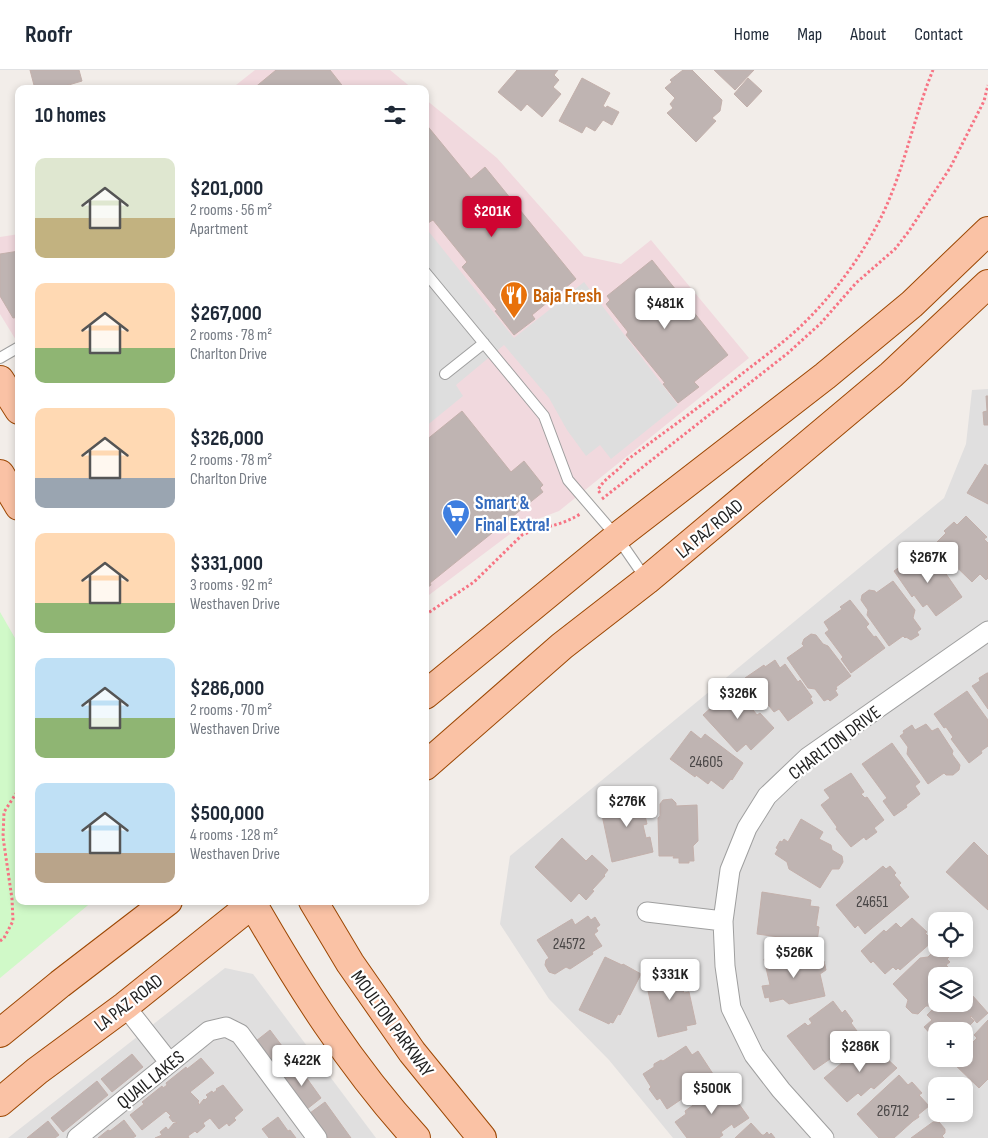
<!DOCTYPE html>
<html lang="en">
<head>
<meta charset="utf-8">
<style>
  body { margin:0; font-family:"Sofia Sans Condensed",sans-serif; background:#f2f2f3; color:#1f2937; height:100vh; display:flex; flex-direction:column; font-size:19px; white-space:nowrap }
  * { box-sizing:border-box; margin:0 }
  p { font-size:16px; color:#747a83 }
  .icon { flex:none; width:28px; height:28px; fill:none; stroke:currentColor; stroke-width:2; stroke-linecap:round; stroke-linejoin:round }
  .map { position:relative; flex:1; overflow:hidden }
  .panel { position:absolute; left:15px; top:15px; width:414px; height:820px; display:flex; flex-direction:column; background:#fff; border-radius:10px; box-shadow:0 2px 8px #0003 }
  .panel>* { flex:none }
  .tools { position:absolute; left:928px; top:842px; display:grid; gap:10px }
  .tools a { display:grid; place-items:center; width:45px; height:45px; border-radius:10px; background:#fff; box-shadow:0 2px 8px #0003; font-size:25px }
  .price { position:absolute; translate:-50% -42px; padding:0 11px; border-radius:5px; background:#fff; color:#222; font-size:16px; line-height:32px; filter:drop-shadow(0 1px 2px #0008) }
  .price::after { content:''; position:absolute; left:50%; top:30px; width:15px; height:11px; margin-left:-8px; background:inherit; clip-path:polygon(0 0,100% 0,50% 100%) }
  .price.current { background:#cf0432; color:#fff }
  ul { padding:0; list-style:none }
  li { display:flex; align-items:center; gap:15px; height:125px; padding:0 20px }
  li span { display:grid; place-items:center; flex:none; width:140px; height:100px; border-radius:10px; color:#555 }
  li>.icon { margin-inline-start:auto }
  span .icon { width:60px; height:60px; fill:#fffc; stroke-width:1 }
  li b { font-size:21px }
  h2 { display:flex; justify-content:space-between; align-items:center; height:60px; padding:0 20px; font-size:21px }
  header { display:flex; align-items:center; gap:30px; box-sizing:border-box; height:70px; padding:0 25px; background:#fff; border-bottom:1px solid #e0e1e3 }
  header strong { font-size:24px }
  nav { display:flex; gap:28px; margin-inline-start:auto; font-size:18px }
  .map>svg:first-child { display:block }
  .residential { fill:#e0dfdf; fill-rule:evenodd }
  .commercial { fill:#f1d9de }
  .park { fill:#d0f9c8 }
  .parking { fill:#dedede }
  .building { fill:#bfb4b2; stroke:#c3b0ab }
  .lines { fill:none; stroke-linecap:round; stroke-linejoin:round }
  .service-casing { stroke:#9f9f9f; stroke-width:12 }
  .minor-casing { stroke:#9f9f9f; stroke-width:21 }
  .primary-casing { stroke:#9c4703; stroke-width:30 }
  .path { stroke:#f77484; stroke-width:3; stroke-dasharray:2.5 2.5; stroke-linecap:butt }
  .service { stroke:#fff; stroke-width:10 }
  .minor { stroke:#fff; stroke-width:19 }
  .primary { stroke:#fac2a5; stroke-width:28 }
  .labels { text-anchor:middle; stroke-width:4.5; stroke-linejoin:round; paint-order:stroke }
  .number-label { font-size:16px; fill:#494646 }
  .food-label { font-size:19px; font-weight:bold; fill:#c56008; stroke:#fff; text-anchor:start }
  .shop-label { font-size:19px; font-weight:bold; fill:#366cbe; stroke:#fff; text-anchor:start }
  .street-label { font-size:19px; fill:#222; stroke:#fff }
</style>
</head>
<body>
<header>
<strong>Roofr</strong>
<nav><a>Home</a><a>Map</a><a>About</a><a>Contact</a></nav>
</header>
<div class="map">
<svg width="988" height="1068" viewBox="0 0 988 1068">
  <rect width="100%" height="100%" fill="#f2ede9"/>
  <path class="residential" d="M988,319v749h-315l-64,-78 -60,-61 -49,-75 10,-68 434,-358 22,-54 6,-54zM936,851h28v28h-28zM936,906h28v28h-28zM936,961h28v28h-28zM936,1016h28v28h-28z
    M225,898l28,6 123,164h-368z"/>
  <path class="commercial" d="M255,0h135l23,19h-182z
    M425,29l72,59 87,98 37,8 30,-24 98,118 -190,153 -37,14 -97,73z
    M19,164v111l-19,-31v-77z"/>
  <path class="park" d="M0,542l19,33v256h74l-93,77z"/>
  <path class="parking" d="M425,157l89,111 70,-56 94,123 -67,54 -11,-14 -14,11 -19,-26 -18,-32 -45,-53 -48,40 7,11 -38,31z"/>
  <path class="building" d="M30,0h49l3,11 -27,8h-20z
    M276,0h54l15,19h-92z
    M517,0h41l-4,5 5,5 -6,7 8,7 -19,23 -15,-13 -6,7 -23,-19z
    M683,0h9l30,30 -2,11 -8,7 4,3 -20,21 -29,-29 6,-5 -3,-4 5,-6 -10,-10 7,-6 -2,-2z
    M714,0h40l-19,20z
    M582,8l28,15 -7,13 3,2 1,-2 12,6 -7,13 -9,-5 -8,11 -9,-5 -4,7 -23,-12z
    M748,8l14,13 -15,16 -13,-13z
    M425,53l46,56 14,-12 91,112 -44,36 3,4 -21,16 -19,-24 2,-1 -35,-43 5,-5 -34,-42 -5,3 -3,-4z
    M19,181v66l-6,1 -13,-22v-42z
    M652,190l76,95 -34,27 5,5 -21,16 -15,-19 2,-1 -39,-48 2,-3 -22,-28 4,-4 -3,-4z
    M986,326h2v29h-4l-1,-13 4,-1z
    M462,341l49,61 13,-11 19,24 -3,3 3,4 -113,91 1,2 -6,4v-148z
    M985,394l3,2v38l-21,-11z
    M966,446l21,21 -3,2 4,4v35l-2,2 -6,-6 -8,8 -38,-37 12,-12 -2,-2 10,-9 3,3z
    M924,484l5,8 6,-4 27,39 -26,19 -9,-12 -4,3 -9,-12 -2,2 -18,-26 17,-12 2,2z
    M893,511l22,29 -2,8 8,11 -4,3 2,3 -8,5 -5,-3 -1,1 -2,-2 -14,10 -22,-31 1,-5 -7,-10 1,-5 7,-5 6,1 1,2z
    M850,530l19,24 -3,3 8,10 2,-1 9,12 -34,25 -10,-14 2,-2 -18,-24 4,-3 -5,-8 18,-13 -2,-2z
    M811,564l5,1 7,9 5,2 23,30 -15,11 1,2 -2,1 3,5 -8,6 -2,-2 -4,2 -9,-12 -7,-1 -21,-30 17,-12 -2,-2 2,-5z
    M775,590l5,8 5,-4 13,18 2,-2 12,17 -2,1 3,5 -25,18 -9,-12 -5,3 -9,-11 -2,2 -18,-25 19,-13 1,2z
    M987,603h1v36l-16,-23 8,-5 -1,-3z
    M734,616l21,22 -2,2 4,5 3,-2 14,15 -23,22 -5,-6 -9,8 -34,-37 11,-10 -2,-3 11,-10 3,2z
    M967,621l21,29v26l-7,5 1,2 -13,10 -18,-24 2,-2 -7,-10 -2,1 -10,-14z
    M926,654l6,7 6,-3 15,23 -1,3 8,11 -1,5 -6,5h-7l-2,-2 -16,11 -21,-30 1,-7 -8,-11 4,-3 -1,-2 9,-6 3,5z
    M691,661l10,8 4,-5 38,29 -11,17 -1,-1 -8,10 -12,-9 -3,4 -12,-9 -1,2 -25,-18z
    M892,673l28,39 -5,4 5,8 -14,11 1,2 -13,9 -11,-15 4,-3 -25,-34z
    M851,703l13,19 -3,2 4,4 2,-1 17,23 -10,8 3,4 -11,8 -2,-3 -13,10 -15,-18 1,-2 -16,-22 9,-7 -6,-8z
    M640,724l7,30 -4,1 3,13 4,-1 3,15 -41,10 -10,-47 7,-2 -2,-12z
    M672,729l4,4v3l21,-1 1,36 -5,5 1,15h-5v2h-10v-5h-6l1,-2h-15l-1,-38 2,-2v-12l3,-4z
    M801,749l22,13 -4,7 12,6 1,5 10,6 1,6 -4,7h-7l-12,19 -31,-19 -2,-7 -12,-8 3,-5 -2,-1 4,-7 2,1 2,-3 4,3z
    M562,768l24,23 6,-6 16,15 -4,5 1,1 -13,14 2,1 -8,9 -7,-7 -8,9 -36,-35z
    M974,772l14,14v54l-42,-38z
    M883,796l3,3 4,-3 6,7 -2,2 7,8 -2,2 10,12 -44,37 -7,-9 -3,3 -19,-23z
    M762,822l49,8 -1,6 9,1 -3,19 3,1 -2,15 -60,-8z
    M588,846l3,4 4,-3 5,8 -4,3 2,3 -4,3 8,12 -10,6 1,2 -23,15 -4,-2 -11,7 -6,-2 -4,-7 1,-5 3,-2 -12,-18 35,-21 3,6z
    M912,848l15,14 -2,1 8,8 -33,29 -2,-2 -2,2 -3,-3 -8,7 -12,-13 -2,2 -10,-12 23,-21 2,2 10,-9 5,5z
    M936,879l5,4 2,-2 6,6 -2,2 3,3 -4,3 11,11h-21v25l-5,5h-5l-8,8 -6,-1 -6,-6 2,-7 -15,-16 27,-26 8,-1z
    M790,883l2,8 11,-2 5,2 11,-2 5,2 2,9 -6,4 5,22 -36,8 -6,-5 -13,3 -1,-5 -4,1 -3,-12 8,-1 -6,-26z
    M605,887l17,8 1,-1 18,10 -21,41 -2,-1 -5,9 -3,-1 -1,2 -30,-14z
    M684,897l5,22 -6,1 1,3 5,-1 7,32 -10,2 1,4 -29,7 -13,-60 4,-1 -1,-5 8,-2 1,4z
    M964,916l24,27 -11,10 -6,-7 -1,1 4,4 -9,9 2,2 -3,4v-5h-28v9l-12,-13 8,-7 -5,-5 11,-11h26z
    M833,931l9,12 3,-3 8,11 -2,2 9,12 -17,15 -29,20 -27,-34 18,-13 3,3 4,-3 -3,-4z
    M988,950v59l-9,9 -29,-28 14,-1v-14l6,-6 3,3 4,-4 -3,-3z
    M270,960l24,32 -15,11 -23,-32z
    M872,975l25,23 -23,21 -3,-2 -10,9 -3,-3 -11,9 -23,-24 36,-30 4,4z
    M686,976l6,9 6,-4 17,26 -18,13 -2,-3 -4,2 1,3 -25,17 -7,-11 -3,2 -8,-11 2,-2 -8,-13 11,-7v-3l7,-4 2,1z
    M132,984l11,13 -31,25 -11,-13z
    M201,988l13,15 -24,19 9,9 -1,1 1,3 5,-6 1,1 3,-3 -2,-2 6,-4 1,2 4,-3 -1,-1 7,-4 20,25 -9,8 2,2 -7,6 -2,-3 -8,6 -9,-11 -7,5 2,3 -8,7 -2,-2 -7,5 1,2h-34l7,-3 -2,-3 6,-5 2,3 6,-7h3l-3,-2 -1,1 -4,-5 2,-1 -5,-5 -24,19 -12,-15 14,-11 -2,-2 20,-16 1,2 4,-3 -1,-2 20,-16 1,2z
    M298,996l23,32 -14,11 -24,-32z
    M899,1005l9,10 4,-3 10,11 -3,2 10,11 -11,9 1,2 -6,4 -19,17h-15l-22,-24z
    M97,1011l11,14 -45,37 -12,-14z
    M724,1013l25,35 -15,10 -2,-4 -11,8 2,3 -4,3h-32l-12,-16 11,-8 -1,-3z
    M325,1032l26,36h-23l-18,-25z
    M278,1047l10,14 2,-1 6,8h-27l-7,-9z
    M124,1050l12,16 -3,2h-35l10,-8 2,1z
    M48,1051l11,14 -4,3h-28z
    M933,1052h6l6,7v4l-3,3 2,2h-33z
    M751,1053l11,12h2l3,-3 2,3 2,-2 4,5h-40z"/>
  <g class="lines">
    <g class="service-casing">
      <path id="service" d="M425,202l119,144 24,64 49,57 29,42
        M0,288l19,-11
        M445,304l39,-31"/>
    </g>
    <g class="minor-casing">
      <path id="minor" d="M647,842l76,9
        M125,936l44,56
        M77,1068l132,-107 17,-4 14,7 77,104
        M824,1068l-43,-48 -27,-35 -23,-47 -6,-42 -2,-45 7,-51 17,-42 20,-32 41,-39 180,-126"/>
    </g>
    <g class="primary-casing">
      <path id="primary" d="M0,310l19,30
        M0,404l19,32
        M425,625l192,-158 208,-161 87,-72 76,-73
        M425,696l137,-120 85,-66 244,-205 97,-91
        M251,831c48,84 100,166 165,237
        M313,831l37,62 62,89 70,86
        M0,963l60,-49 108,-83
        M0,1032l37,-31 88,-65 131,-105"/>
    </g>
    <path class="path" d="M600,423l-2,-3c6,-12 20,-18 29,-30 35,-26 71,-52 106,-79 22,-18 47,-35 68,-55 30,-29 56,-63 75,-99 27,-49 36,-106 57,-157
      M602,429l186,-146 33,-30 35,-40 39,-34 14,-18 41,-63 34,-67 4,-16
      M425,545l49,-33 48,-47c20,-9 38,-8 58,-21
      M0,871l4,-3 9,-17 -1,-22 -9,-62 1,-25 15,-23"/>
    <use href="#service" class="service"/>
    <use href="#minor" class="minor"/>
    <use href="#primary" class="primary"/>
  </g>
  <defs>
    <g id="restaurant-pin" transform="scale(1.4375)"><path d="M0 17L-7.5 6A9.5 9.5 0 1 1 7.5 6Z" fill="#e8710a" stroke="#fff"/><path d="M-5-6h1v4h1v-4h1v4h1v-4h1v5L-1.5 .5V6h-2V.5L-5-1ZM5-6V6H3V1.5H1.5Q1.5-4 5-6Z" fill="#fff"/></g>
    <g id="supermarket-pin" transform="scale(1.4375)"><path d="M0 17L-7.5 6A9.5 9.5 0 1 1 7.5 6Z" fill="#3f7fe0" stroke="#fff"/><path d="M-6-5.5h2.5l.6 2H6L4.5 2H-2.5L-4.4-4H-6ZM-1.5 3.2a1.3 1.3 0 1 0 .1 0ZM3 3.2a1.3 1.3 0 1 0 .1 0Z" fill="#fff"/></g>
  </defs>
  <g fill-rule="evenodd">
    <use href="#restaurant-pin" x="514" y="225"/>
    <use href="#supermarket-pin" x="456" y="443"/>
  </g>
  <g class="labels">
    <g class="number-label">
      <text x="706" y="697">24605</text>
      <text x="872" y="837">24651</text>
      <text x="569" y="879">24572</text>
      <text x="893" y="1046">26712</text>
    </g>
    <g class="food-label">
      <text x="533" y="232">Baja Fresh</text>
    </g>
    <g class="shop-label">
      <text x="475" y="439">Smart &amp;<tspan x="475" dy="22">Final Extra!</tspan></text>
    </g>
    <g class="street-label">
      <text transform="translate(709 458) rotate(-40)" y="7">LA PAZ ROAD</text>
      <text transform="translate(834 672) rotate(-37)" y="7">CHARLTON DRIVE</text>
      <text transform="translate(128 932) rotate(-38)" y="7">LA PAZ ROAD</text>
      <text transform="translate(393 953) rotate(54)" y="7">MOULTON PARKWAY</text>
      <text transform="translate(150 1009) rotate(-39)" y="7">QUAIL LAKES</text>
    </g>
  </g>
</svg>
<div class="tools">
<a><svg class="icon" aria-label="locate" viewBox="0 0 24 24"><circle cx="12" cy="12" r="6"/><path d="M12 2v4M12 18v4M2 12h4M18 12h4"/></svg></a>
<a><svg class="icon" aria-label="layers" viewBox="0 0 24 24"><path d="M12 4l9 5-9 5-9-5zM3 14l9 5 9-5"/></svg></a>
<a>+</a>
<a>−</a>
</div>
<b class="price current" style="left:492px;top:168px">$201K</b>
<b class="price" style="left:665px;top:260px">$481K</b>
<b class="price" style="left:928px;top:514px">$267K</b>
<b class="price" style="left:738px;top:650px">$326K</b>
<b class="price" style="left:627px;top:758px">$276K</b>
<b class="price" style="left:794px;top:909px">$526K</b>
<b class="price" style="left:670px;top:931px">$331K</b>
<b class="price" style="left:860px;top:1003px">$286K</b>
<b class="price" style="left:302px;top:1017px">$422K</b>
<b class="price" style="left:712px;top:1045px">$500K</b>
<section class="panel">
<h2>10 homes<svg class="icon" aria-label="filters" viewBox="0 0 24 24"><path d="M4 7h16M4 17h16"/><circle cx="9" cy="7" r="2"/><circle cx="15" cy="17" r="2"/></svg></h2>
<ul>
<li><span style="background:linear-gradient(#dfe7d0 60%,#c2b280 0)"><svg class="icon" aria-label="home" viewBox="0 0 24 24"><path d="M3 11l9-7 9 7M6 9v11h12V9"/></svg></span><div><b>$201,000</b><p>2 rooms · 56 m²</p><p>Apartment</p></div></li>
<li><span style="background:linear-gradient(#ffd9b3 65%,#8fb573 0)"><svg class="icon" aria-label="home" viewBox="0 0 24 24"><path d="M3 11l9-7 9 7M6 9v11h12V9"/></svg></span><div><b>$267,000</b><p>2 rooms · 78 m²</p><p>Charlton Drive</p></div></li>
<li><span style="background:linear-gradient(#ffd9b3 70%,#9aa5b1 0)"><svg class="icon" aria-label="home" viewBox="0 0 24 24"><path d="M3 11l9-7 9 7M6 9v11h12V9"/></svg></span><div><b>$326,000</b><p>2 rooms · 78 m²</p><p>Charlton Drive</p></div></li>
<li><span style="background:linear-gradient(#ffd9b3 70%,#8fb573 0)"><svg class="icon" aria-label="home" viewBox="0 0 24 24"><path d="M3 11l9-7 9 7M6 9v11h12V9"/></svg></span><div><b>$331,000</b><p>3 rooms · 92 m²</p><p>Westhaven Drive</p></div></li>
<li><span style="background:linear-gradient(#bfe0f5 60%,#8fb573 0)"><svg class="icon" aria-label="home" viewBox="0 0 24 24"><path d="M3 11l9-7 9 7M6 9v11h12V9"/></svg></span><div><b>$286,000</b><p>2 rooms · 70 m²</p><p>Westhaven Drive</p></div></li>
<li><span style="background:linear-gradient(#bfe0f5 70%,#b9a48a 0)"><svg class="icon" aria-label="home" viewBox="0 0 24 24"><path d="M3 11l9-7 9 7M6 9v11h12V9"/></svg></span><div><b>$500,000</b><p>4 rooms · 128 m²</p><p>Westhaven Drive</p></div></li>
</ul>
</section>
</div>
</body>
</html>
